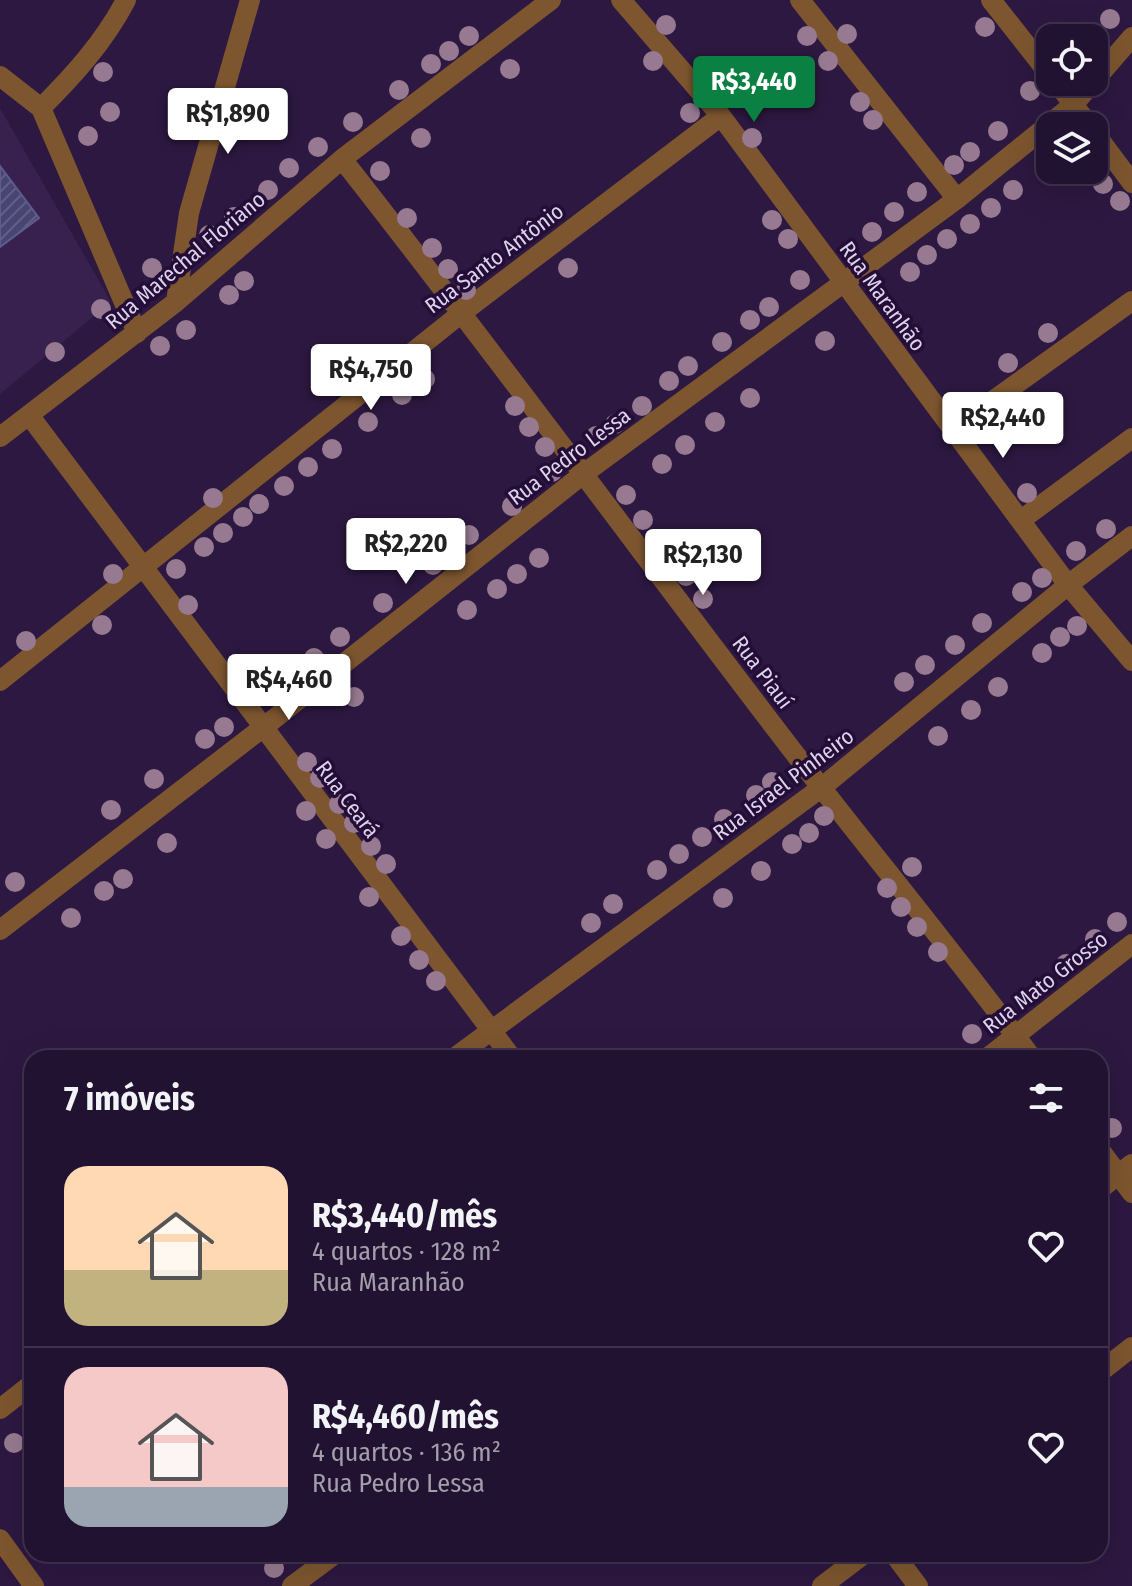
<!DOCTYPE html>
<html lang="pt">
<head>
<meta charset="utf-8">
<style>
  body { margin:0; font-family:"Fira Sans Condensed",sans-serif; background:#2e203d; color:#f1f3f6; height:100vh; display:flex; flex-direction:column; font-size:30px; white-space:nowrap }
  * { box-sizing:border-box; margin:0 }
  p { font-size:26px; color:#a29eab }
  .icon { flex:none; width:44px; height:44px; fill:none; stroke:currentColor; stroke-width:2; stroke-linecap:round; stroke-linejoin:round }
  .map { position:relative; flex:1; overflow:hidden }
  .details { position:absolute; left:24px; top:1050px; width:1084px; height:512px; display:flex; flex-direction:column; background:#221231; border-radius:24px; box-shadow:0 8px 32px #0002,0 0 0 2px #3f324d }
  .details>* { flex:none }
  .tools { position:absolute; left:1036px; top:24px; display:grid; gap:16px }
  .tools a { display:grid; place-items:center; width:72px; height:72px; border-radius:16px; background:#221231; box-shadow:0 8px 32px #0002,0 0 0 2px #3f324d; font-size:40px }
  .price { position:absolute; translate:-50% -68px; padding:0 18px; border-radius:8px; background:#fff; color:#222; font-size:26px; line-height:52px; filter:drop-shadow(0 2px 4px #0008) }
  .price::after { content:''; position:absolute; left:50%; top:48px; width:24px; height:18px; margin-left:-12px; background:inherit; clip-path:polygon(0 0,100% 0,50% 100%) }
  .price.selected { background:#0b8043; color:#fff }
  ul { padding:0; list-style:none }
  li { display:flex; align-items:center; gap:24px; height:200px; padding:0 40px }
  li+li { border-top:2px solid #3f324d }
  li span { display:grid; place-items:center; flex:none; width:224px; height:160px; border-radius:24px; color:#555 }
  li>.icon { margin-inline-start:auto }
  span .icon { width:96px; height:96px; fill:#fffc; stroke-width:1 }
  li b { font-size:34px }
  h2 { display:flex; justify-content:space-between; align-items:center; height:96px; padding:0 40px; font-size:34px }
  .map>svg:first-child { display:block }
  .built { fill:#38214f }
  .building { fill:url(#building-hatch); stroke:#5e5c8c; stroke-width:2 }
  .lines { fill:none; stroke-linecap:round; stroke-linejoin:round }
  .minor { stroke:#7d562f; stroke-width:20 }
  .tree { fill:#977a91 }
  .labels { text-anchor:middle; stroke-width:7; stroke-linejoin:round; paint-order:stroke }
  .street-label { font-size:22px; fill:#ded3ed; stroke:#240e37 }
</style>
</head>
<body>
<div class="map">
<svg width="1132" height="1586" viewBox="0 0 1132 1586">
  <defs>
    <pattern id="building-hatch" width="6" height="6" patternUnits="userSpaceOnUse" patternTransform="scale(2)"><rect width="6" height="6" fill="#484573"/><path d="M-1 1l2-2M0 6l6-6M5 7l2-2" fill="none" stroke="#625f87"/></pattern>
  </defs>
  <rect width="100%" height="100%" fill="#2d1841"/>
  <path class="built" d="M0,108l111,194 -111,92z"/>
  <path class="building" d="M0,166l39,52 -39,29z"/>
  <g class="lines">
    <path class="minor" d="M126,0c-22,42 -52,75 -85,108l96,225
      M621,0l100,116 347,469 64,76
      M800,0l157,199
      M991,0l59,75
      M0,76l41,32
      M1094,81l38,-44
      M1056,82l34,44
      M1094,132l38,51
      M342,159c149,189 291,383 437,574 83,109 172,215 253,325
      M176,302l13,-89 61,-213
      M29,415l483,643
      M952,430l180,-129
      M0,437l176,-135 166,-143 209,-159
      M1021,520l111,-82
      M0,681l463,-369 258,-196
      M0,930l265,-204 317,-251 375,-276 117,-95 19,-22
      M454,1058l367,-270 247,-203 64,-49
      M987,1058l145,-114
      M1100,1150l32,43
      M1100,1189l32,-25
      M1100,1372l32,-25
      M0,1409l32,-25
      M0,1539l34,47
      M894,1554l24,32
      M292,1586l43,-32
      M822,1586l42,-32"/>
  </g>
  <g class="tree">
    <circle cx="1110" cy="19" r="10"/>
    <circle cx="666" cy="25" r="10"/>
    <circle cx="985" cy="27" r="10"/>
    <circle cx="847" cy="34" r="10"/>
    <circle cx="469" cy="36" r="10"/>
    <circle cx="807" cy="36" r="10"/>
    <circle cx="449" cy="51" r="10"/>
    <circle cx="653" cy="61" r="10"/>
    <circle cx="828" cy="61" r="10"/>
    <circle cx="431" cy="64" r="10"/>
    <circle cx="510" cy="69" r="10"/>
    <circle cx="103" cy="72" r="10"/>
    <circle cx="399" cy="90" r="10"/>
    <circle cx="1030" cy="91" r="10"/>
    <circle cx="860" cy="102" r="10"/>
    <circle cx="110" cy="112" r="10"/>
    <circle cx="690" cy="113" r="10"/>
    <circle cx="873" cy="120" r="10"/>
    <circle cx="353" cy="122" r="10"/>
    <circle cx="998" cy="131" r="10"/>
    <circle cx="88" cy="136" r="10"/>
    <circle cx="421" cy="138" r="10"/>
    <circle cx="752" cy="138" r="10"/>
    <circle cx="318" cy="147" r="10"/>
    <circle cx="970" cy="152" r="10"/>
    <circle cx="954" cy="165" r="10"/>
    <circle cx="289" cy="168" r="10"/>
    <circle cx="380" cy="171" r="10"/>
    <circle cx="1103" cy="184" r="10"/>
    <circle cx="268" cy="190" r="10"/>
    <circle cx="1013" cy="190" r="10"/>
    <circle cx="917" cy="192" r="10"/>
    <circle cx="1120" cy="201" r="10"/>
    <circle cx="991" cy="208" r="10"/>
    <circle cx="894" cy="212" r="10"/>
    <circle cx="234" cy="217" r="10"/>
    <circle cx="407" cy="218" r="10"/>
    <circle cx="772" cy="220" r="10"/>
    <circle cx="970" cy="224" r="10"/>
    <circle cx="872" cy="232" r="10"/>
    <circle cx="209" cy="235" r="10"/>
    <circle cx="788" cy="239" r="10"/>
    <circle cx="947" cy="239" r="10"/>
    <circle cx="432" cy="248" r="10"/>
    <circle cx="927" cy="255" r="10"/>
    <circle cx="152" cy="268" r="10"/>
    <circle cx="568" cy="268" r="10"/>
    <circle cx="448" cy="269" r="10"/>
    <circle cx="910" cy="272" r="10"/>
    <circle cx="800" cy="280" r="10"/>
    <circle cx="244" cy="281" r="10"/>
    <circle cx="466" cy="290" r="10"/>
    <circle cx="229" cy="295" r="10"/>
    <circle cx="769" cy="307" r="10"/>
    <circle cx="101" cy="309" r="10"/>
    <circle cx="750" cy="320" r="10"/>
    <circle cx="186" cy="330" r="10"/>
    <circle cx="1048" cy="333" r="10"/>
    <circle cx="825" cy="341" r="10"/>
    <circle cx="722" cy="342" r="10"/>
    <circle cx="160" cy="346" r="10"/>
    <circle cx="55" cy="352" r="10"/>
    <circle cx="1008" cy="363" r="10"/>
    <circle cx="688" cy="366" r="10"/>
    <circle cx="425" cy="379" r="10"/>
    <circle cx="669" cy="381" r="10"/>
    <circle cx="402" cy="395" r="10"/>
    <circle cx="750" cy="398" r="10"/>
    <circle cx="515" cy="406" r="10"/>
    <circle cx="642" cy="406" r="10"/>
    <circle cx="368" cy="422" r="10"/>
    <circle cx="715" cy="422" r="10"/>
    <circle cx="615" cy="424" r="10"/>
    <circle cx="529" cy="427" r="10"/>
    <circle cx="596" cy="436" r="10"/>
    <circle cx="685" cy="445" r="10"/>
    <circle cx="545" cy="447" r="10"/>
    <circle cx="332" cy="449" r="10"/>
    <circle cx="662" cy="464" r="10"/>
    <circle cx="308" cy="467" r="10"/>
    <circle cx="552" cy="472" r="10"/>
    <circle cx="284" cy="486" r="10"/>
    <circle cx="1027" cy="493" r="10"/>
    <circle cx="626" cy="495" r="10"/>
    <circle cx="213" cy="498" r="10"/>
    <circle cx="259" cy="504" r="10"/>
    <circle cx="512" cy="506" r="10"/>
    <circle cx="243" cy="517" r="10"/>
    <circle cx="643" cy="520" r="10"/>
    <circle cx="1106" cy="529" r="10"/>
    <circle cx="223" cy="533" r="10"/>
    <circle cx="469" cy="535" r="10"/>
    <circle cx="204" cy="547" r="10"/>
    <circle cx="1076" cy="551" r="10"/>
    <circle cx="539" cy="558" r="10"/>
    <circle cx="433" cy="565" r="10"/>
    <circle cx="176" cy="569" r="10"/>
    <circle cx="113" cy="574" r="10"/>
    <circle cx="517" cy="574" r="10"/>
    <circle cx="686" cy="576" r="10"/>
    <circle cx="1042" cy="578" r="10"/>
    <circle cx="497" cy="589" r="10"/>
    <circle cx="1022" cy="592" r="10"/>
    <circle cx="703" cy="599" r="10"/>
    <circle cx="383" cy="603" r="10"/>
    <circle cx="188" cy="605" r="10"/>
    <circle cx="467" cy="610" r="10"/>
    <circle cx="982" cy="623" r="10"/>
    <circle cx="102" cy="625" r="10"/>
    <circle cx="1077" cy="626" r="10"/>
    <circle cx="340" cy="637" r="10"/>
    <circle cx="1060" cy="637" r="10"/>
    <circle cx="26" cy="641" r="10"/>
    <circle cx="955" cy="645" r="10"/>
    <circle cx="1042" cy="653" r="10"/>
    <circle cx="314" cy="658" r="10"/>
    <circle cx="925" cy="665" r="10"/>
    <circle cx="904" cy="682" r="10"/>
    <circle cx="273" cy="687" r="10"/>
    <circle cx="998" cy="687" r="10"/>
    <circle cx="354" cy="697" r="10"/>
    <circle cx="971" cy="710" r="10"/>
    <circle cx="224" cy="727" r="10"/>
    <circle cx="938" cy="736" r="10"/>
    <circle cx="205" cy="739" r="10"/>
    <circle cx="307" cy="762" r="10"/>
    <circle cx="320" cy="778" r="10"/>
    <circle cx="154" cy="779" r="10"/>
    <circle cx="772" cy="782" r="10"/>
    <circle cx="756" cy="795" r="10"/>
    <circle cx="339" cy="804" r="10"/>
    <circle cx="111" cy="810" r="10"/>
    <circle cx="306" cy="811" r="10"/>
    <circle cx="824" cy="816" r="10"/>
    <circle cx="724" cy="819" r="10"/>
    <circle cx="354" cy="823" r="10"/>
    <circle cx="809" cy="833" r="10"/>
    <circle cx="702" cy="837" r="10"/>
    <circle cx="326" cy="839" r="10"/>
    <circle cx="167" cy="843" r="10"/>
    <circle cx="792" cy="844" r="10"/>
    <circle cx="371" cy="846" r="10"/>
    <circle cx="679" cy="854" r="10"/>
    <circle cx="386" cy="864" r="10"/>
    <circle cx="912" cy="867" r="10"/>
    <circle cx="657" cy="870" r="10"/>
    <circle cx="761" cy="871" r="10"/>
    <circle cx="123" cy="879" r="10"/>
    <circle cx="15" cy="882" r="10"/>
    <circle cx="887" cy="888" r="10"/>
    <circle cx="104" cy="891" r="10"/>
    <circle cx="369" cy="897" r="10"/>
    <circle cx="723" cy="898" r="10"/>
    <circle cx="613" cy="904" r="10"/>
    <circle cx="901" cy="907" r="10"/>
    <circle cx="71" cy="918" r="10"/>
    <circle cx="1117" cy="922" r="10"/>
    <circle cx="591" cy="923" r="10"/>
    <circle cx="917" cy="927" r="10"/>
    <circle cx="401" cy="936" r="10"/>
    <circle cx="1095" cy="939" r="10"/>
    <circle cx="938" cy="952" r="10"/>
    <circle cx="419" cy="960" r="10"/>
    <circle cx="1066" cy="964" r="10"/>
    <circle cx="436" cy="981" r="10"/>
    <circle cx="972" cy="1034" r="10"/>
    <circle cx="1112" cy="1128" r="10"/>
    <circle cx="14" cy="1443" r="10"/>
    <circle cx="274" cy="1568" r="10"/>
  </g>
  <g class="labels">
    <g class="street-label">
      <text transform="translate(494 258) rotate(-37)" y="8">Rua Santo Antônio</text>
      <text transform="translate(185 260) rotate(-40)" y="8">Rua Marechal Floriano</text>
      <text transform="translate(883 296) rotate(54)" y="8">Rua Maranhão</text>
      <text transform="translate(569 456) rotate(-37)" y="8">Rua Pedro Lessa</text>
      <text transform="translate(763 672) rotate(53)" y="8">Rua Piauí</text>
      <text transform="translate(783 784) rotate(-37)" y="8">Rua Israel Pinheiro</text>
      <text transform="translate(348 799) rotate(53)" y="8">Rua Ceará</text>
      <text transform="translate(1045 982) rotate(-38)" y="8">Rua Mato Grosso</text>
    </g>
  </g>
</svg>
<div class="tools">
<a><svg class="icon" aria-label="locate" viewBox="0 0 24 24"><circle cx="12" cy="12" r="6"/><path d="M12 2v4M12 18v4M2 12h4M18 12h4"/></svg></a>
<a><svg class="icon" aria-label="layers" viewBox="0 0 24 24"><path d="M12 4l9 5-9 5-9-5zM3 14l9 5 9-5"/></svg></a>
</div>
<b class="price selected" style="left:754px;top:124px">R$3,440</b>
<b class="price" style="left:228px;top:156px">R$1,890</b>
<b class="price" style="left:371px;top:412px">R$4,750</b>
<b class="price" style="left:1003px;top:460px">R$2,440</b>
<b class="price" style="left:406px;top:586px">R$2,220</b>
<b class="price" style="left:703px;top:597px">R$2,130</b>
<b class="price" style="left:289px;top:722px">R$4,460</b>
<section class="details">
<h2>7 imóveis<svg class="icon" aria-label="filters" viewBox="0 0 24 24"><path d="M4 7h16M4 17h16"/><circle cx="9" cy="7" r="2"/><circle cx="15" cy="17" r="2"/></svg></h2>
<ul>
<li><span style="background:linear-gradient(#ffd9b3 65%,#c2b280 0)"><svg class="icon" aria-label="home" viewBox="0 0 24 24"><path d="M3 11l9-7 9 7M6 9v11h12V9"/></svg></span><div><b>R$3,440/mês</b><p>4 quartos · 128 m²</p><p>Rua Maranhão</p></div><svg class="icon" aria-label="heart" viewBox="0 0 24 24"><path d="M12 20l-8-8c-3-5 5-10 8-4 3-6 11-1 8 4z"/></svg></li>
<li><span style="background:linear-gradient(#f6c9c9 75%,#9aa5b1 0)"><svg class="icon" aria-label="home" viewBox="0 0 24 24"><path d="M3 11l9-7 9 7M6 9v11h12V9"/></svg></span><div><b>R$4,460/mês</b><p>4 quartos · 136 m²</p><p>Rua Pedro Lessa</p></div><svg class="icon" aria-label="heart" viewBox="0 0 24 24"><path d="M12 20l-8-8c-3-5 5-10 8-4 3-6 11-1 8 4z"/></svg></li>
</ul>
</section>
</div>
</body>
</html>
